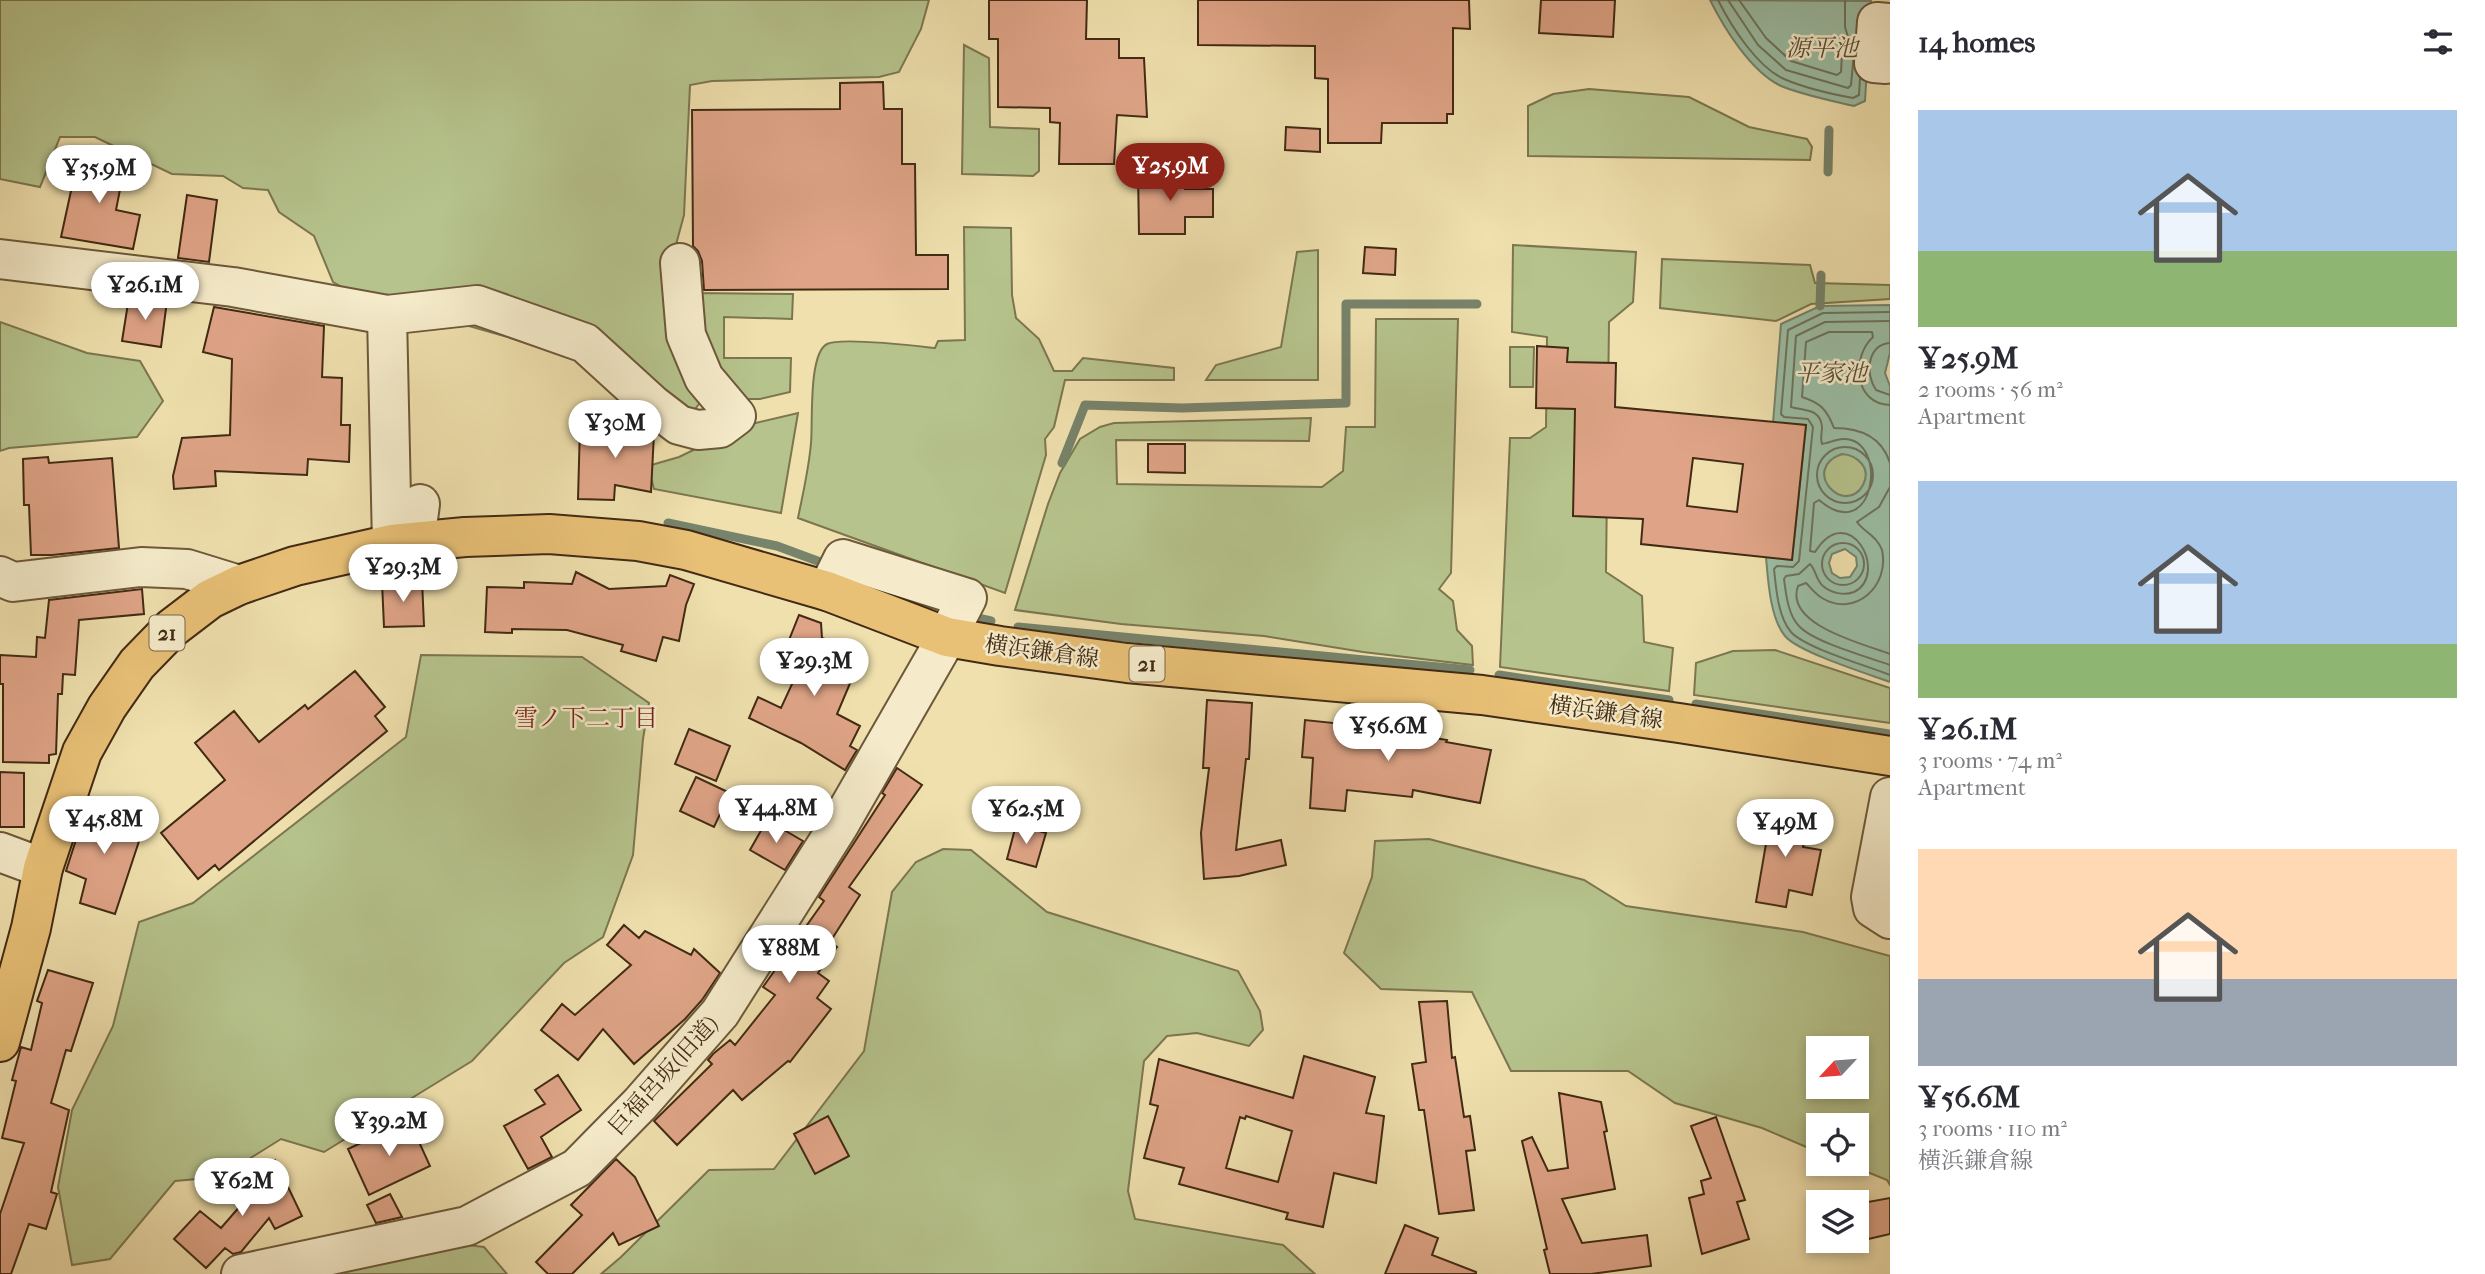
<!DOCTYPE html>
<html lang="en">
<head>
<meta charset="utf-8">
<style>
  body { margin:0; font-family:"IM FELL French Canon","Noto Serif JP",serif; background:#f2f2f3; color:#2b2b33; height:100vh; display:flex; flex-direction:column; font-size:26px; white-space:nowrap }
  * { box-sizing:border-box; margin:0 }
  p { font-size:23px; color:#7c7c81 }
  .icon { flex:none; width:38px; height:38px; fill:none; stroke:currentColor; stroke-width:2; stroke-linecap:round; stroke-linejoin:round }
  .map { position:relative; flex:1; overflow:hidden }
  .drawer { display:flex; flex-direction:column; background:#fff; width:595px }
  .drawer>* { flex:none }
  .needle { width:46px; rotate:244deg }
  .tools { position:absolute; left:1806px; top:1036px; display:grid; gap:14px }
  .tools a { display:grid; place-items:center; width:63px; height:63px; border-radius:0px; background:#fff; box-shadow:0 4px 10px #0003; font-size:35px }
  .price { position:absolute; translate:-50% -60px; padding:0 16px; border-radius:24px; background:#fff; color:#222; font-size:23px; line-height:46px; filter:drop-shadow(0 2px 4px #0008) }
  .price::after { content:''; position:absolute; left:50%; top:42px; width:21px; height:16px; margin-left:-10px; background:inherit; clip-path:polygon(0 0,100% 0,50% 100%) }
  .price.on { background:#8f2418; color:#fff }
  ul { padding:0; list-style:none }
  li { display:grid; align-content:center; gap:14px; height:371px; padding:0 28px }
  li span { display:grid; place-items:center; height:217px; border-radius:0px; color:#555 }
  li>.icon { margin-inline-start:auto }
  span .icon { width:126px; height:126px; fill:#fffc; stroke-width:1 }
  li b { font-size:30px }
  h2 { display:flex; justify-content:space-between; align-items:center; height:84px; padding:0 28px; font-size:30px }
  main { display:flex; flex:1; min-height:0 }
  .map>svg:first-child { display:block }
  .green { fill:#b6c38c; stroke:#7c7650; stroke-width:2; fill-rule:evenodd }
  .water { fill:#9bbea5; stroke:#77836b; stroke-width:2; fill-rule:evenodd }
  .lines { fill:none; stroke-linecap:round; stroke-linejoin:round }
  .shore { stroke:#6e745c; stroke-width:2 }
  .stream { stroke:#77836b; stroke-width:9 }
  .building { fill:#dfa487; stroke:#422a14; stroke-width:2; fill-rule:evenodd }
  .minor-casing { stroke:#6d583a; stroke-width:42 }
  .major-casing { stroke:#422a14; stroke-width:42 }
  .minor { stroke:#f5ebca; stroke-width:38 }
  .major { stroke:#e8c076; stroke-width:38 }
  .labels { text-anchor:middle; stroke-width:5; stroke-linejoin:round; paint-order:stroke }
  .shield { fill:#f5ebca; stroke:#78644b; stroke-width:2 }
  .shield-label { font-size:21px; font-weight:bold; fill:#422a14 }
  .street-label { font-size:23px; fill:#422a14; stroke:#f5ebca }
  .water-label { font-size:24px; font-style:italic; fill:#584f38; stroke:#f5ebca }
  .neighbourhood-label { font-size:24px; fill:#7a1f14; stroke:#f5ebca }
</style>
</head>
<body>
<main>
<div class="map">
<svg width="1890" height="1274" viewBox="0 0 1890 1274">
  <rect width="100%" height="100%" fill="#efe0ad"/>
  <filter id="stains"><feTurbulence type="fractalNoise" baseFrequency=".00286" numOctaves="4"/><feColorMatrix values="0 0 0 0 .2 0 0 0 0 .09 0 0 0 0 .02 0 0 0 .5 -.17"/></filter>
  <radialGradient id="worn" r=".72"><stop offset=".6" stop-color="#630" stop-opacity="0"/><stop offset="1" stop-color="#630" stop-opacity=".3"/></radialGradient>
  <path class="green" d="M0,0h929l-8,29 -22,43 -20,5 -167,4 -22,4 -6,130 -10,37 41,131 -23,30 -98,-51 -125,-36 -91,-19 -45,-25 -19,-46 -35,-24 -11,-22 -25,-2 -20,-12 -51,-2 -77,-37h-35l-20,50 -40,-8z
    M964,45l25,13 1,69 49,2v42l-6,5 -71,-2z
    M1589,89l100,8 60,30 58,12 5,8 -2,13 -282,-4v-50l25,-12z
    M964,227l47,1 1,67 4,23 23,21 15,32h18l11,-13 91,10v12h-109l-11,47 -9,12 1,16 -41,138 -207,-75c5,-25 11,-50 13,-75 2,-19 -3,-89 16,-99 14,-7 90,2 108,4l3,-7 27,-1z
    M1513,245l123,7 -3,50 -24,20 -3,250 36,24 2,46 29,6 -4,43 -169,-24 10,-229h20l16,-11 1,-90 -35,-5z
    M1318,250v130h-112l10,-15 65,-18 16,-95z
    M1662,259l148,6 5,18 75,2v14l-79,5 -35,17 -116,-13z
    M695,293l98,1 -1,25 -68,-2v41h67l-1,34 -30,7h-21l-35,-47z
    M1376,319h82l-7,254 -12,16 14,12 4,29 15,16 1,19 -110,-13 -99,-16 -143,-12 -106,-14 33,-106 12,-31 20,-34 20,-12 14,-4 197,-5 -2,23 -193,-1 1,44 205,3 21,-16 3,-44h29z
    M0,322l87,31 53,8 23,40 -26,36 -128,11 -9,3z
    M1510,347h24l-1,40h-23z
    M798,413l-17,100 -127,-24 -6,-23 31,-9 64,-31z
    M1824 475a21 21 0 1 1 42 0a21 21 0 1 1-42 0Z
    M1775,650l115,38v35l-196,-28 2,-32 37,-12z
    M421,655l161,2 67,46 -6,36 -10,116 -30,82 -39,26 -92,98 -148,91 -43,-13 -61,38 -45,4 -65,78 -38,6 -14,-78 14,-77 41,-84 26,-104 54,-19 213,-166z
    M1429,839l155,41 42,26 177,26 87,24v229l-3,-5 -39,-16h9v-39h-39v27l-56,-24 -87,-25 -47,-32h-117l-39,-79 -91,-3 -37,-36 28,-76 3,-36zM1818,1048h39v39h-39z
    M943,849l28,1 76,62 191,59 22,40 3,19 -14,16 -52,-13 -30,3 -23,25 -16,130 7,28 148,26 32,29h-714l20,-17 88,-87 65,-1 90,-118 28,-159 24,-30z
    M443,1242l41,5 23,27h-199z"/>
  <path class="water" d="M1710,0l161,1 -6,100 -11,5c-21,-5 -56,-12 -75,-21 -29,-15 -55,-57 -69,-85z
    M1890,305v48l-5,20 5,13v296c-22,-8 -92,-30 -105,-46 -15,-18 -17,-56 -19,-79l26,3 14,-134 -33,-3 8,-99 39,-18zM1842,454c15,1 30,14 21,31 -18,33 -64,-16 -21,-31zM1845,549l11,8 1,9 -7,11 -10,1 -8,-5 -3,-10 3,-9z"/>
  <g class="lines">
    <path class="shore" d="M1718,0c13,26 39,67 66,79 21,9 47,15 69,19l6,-3 1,-17
      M1728,0l30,45 28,25 62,18 3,-3 3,-32
      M1739,0l27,38 25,23 46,14 4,-3 1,-18 7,-14 -4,-13v-27
      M1890,312l-67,1 -35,17 -7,84 3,3 24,2 5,8 -14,134 -6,6 -16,-1 -3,3c2,19 4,48 17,63 14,16 77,34 99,43
      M1890,321l-65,1 -29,14 -5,71c12,4 30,1 31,20 0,7 -2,11 0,17 7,-1 14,-5 21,-5 47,-1 32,109 -24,61l-5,3 -4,48 5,1c34,-54 75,22 39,40 -10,4 -23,1 -31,-6 -7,-6 -7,-16 -13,-22l-11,10 -13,2 -2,3c2,15 4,36 15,47 14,16 69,31 91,39
      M1890,343c-23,2 -25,31 -14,47l14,5
      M1890,405c-36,-1 -39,-48 -17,-68l-1,-5h-43l-23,10 -4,55c19,6 25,13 32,31 26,0 48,9 56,35
      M1817 475a28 28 0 1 1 56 0a28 28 0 1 1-56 0Z
      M1890,487l-11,20 -22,15c7,10 20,14 25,28 8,36 -27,68 -60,48 -7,-4 -11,-10 -16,-15l-8,3c-14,39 66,58 92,68
      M1822 564a21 21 0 1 1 42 0a21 21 0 1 1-42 0Z"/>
    <path class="stream" d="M1828,172l1,-42
      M1820,306l1,-31
      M1062,463l23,-58 97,3 164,-5v-99h131
      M668,523l109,23 54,20
      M969,616l22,5
      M1018,627l452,43
      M1499,675l170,25
      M1696,704l194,30"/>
  </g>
  <path class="building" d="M989,0h98l-1,39h33v19h25l3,59 -30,-2 -3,49h-55l1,-41 -10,-1v-14l-52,-1v-68h-9z
    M1198,0h271l1,29 -17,-1v86h-6v9h-65l-1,20h-53v-64l-13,-1v-32l-117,-1z
    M1541,0h74l-2,37 -74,-4z
    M883,82l1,27h18v55h13l1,91h32v34l-244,1 -2,-29 -4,-10 -5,-5 -1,-136 148,-1v-26z
    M1286,127l34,2v23l-35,-2z
    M79,154l46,10 -9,46 24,5 -7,34 -72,-12z
    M1138,172h47v17h28v28h-28v17h-46z
    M187,195l30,5 -8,62 -31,-4z
    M1365,247l31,2 -1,26 -32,-2z
    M129,297l38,4 -6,46 -39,-6z
    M214,307l110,19 -2,51 20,1 -1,47h9l-1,37 -41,-3 -1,16 -92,-4 1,15 -42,3 -1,-13 9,-38 48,-3 2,-76 -29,-7z
    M1537,346l31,2 -1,14 49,1 -1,44 191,18 -14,135 -151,-16 2,-25 -70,-3 2,-107 -39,-1zM1693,458l50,6 -6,48 -50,-6z
    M626,421h13l15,12 -3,59 -36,-7 -1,15 -36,-1 2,-73 46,2z
    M1148,444h37v29l-37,-1z
    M48,457l1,6 63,-5 7,90 -67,7h-21l-2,-50h-5l-1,-46z
    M576,572l33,17 57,-3 4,-11 24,9 -8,21 -7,36 -16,-4 -7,24 -35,-10 2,-6 -56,-15 -55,-1v4l-27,-1 2,-45 37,1v-6l48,2z
    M422,580l2,46 -40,1 -2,-45z
    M142,589l2,25 -65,6 -4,55 -12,-1 -1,20h-4l-2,60 -7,1v8l-46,-1v-78h-3v-29l36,2 1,-20 8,1 4,-38z
    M799,615l22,8 1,15 26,9 -10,29 13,5 -14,33 23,12 -10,20 7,4 -12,20 -44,-27 -52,-25 9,-21 23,11 24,-52 -20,-6z
    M355,671l30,36 -10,9 12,15 -168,139 -4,-5 -17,14 -37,-46 64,-53 -30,-37 39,-32 25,31 46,-37 3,4z
    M1207,700l45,3 -3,56h-3l-10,91 45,-10 5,25 -47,11 -35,3 -3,-46 8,-65h-6z
    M1354,710l25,3 -2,16 70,11 -1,2 45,8 -11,53 -67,-13 -1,7 -65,-7 -2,21 -35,-3 3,-50 -11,-1 3,-37 47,5z
    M689,729l41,17 -14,35 -41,-17z
    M897,768l25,17 -73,102 11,8 -30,47 7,5 -19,26 11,8 -12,17 14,11 -41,53 -2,-1 -46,39 -9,-10 -56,55 -23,-24 58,-57 -4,-4 5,-6 17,-14 5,5 40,-50 -12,-8 61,-86 -5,-4 66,-102 -3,-2z
    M0,772l24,1v54h-24z
    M696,777l34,16 -16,34 -34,-16z
    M91,800l53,26 -29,88 -35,-11 6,-24 -20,-8 18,-56z
    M1766,802l25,3 -4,26 19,3 -3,13 18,3 -9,45 -23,-5 -3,17 -30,-5 11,-64h-6z
    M767,820l36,21 -18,29 -35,-20z
    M1016,825l30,8 -10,34 -29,-8z
    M624,925l15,13 6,-7 46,24 3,-6 26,24 -18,27 -17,19 -51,45 -31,-35 -25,31 -37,-30 21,-26 13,11 56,-50 -24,-20z
    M48,970l45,13 -22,68 -5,-1 -15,53 18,7 -18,82 6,2 -11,35 -17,-5 -18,50h-11v-60l24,-71 -22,-5 14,-57 -4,-1 9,-33 10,3 11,-47 -5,-2z
    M1447,1001l5,57 3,-1 9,60 6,-1 5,34 -9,1 8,59 -35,4 -15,-104h-5l-7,-46 14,-2 -7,-60z
    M1304,1056l71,21 -9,36 18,3 -8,67 -42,-10 -11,54 -37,-8 2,-6 -109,-29 5,-16 -40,-10 14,-52 -8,-2 9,-45 134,39zM1246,1116l46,15 -14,51 -52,-14 14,-51 5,2z
    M558,1075l23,35 -40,27 11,20 -24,12 -24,-43 41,-22 -10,-14z
    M1559,1093l42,9 6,29 -3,1 11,57 -53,10 20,44 65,-8 4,31 -60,8h-41l-6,-24 3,-1 -25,-108 10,-4 16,34 20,-3z
    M828,1116l21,40 -34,18 -21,-40z
    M1716,1117l29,83 -8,2 12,37 -47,15 -13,-56 15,-4 -3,-13 10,-3 -20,-52z
    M409,1120l21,46 -61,29 -21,-46z
    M616,1159l19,18 24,49 -40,19 -6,-12 -41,41h-24l-12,-12 46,-47 -11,-10z
    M275,1160l27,56 -27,13 -6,-11 -28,34 -8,2 -8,-6 -19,20 -32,-29 26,-28 21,17 34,-39 -8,-15z
    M390,1194l12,23 -26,6 -9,-18z
    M1890,1198v36l-26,6 -7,-36z
    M1405,1225l33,13 -6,17 44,17v2h-91z"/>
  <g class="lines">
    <g class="minor-casing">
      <path id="minor" d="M1877,22l11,1 -2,41 -12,-1z
        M0,259l233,28 154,28 5,229
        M387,315l90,-10 108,38 68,62 26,20 19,5 22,-2 16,-12 -32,-38 -18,-43 -6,-72
        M415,542l5,-38
        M0,576l13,6 128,-15 46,2 52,16
        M1890,797l-19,100 2,11 17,11
        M0,852l43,16
        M241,1274l226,-48 110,-58 63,-64 80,-91 119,-188 108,-188 20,-39 -124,-39 -16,32"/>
    </g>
    <g class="major-casing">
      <path id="major" d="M0,1042l31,-114 12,-60 39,-116 25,-45 30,-43 35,-36 38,-29 29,-14 56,-19 97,-22 73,-7 84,-3 89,7 48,9 141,41 120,46 53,9 127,17 355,32 197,28 211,33"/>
    </g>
    <use href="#minor" class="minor"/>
    <use href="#major" class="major"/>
  </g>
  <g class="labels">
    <g class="shield">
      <rect x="149.5" y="615.5" width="35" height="35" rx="5"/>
      <rect x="1129.5" y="646.5" width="35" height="35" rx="5"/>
    </g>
    <g class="shield-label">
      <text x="167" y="640">21</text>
      <text x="1147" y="671">21</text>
    </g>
    <g class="street-label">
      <text transform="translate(1042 651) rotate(8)" y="8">横浜鎌倉線</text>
      <text transform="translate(1606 712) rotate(8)" y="8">横浜鎌倉線</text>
      <text transform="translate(663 1075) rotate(-48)" y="8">巨福呂坂(旧道)</text>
    </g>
    <g class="water-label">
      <text x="1822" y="56">源平池</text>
      <text x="1831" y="381">平家池</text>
    </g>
    <g class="neighbourhood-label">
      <text x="586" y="726">雪ノ下二丁目</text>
    </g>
  </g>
  <rect width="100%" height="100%" filter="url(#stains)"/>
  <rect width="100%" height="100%" fill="url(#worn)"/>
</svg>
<div class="tools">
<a><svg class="needle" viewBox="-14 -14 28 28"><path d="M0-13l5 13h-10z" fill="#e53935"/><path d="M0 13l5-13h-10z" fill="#7c7c81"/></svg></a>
<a><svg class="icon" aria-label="locate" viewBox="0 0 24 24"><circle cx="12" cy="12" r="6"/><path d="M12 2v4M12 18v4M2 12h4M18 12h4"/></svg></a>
<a><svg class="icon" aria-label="layers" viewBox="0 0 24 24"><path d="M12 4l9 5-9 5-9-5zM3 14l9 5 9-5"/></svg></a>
</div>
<b class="price on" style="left:1170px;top:203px">¥25.9M</b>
<b class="price" style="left:99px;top:205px">¥35.9M</b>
<b class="price" style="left:145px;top:322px">¥26.1M</b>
<b class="price" style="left:615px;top:460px">¥30M</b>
<b class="price" style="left:403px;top:604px">¥29.3M</b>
<b class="price" style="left:814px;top:698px">¥29.3M</b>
<b class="price" style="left:1388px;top:763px">¥56.6M</b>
<b class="price" style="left:776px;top:845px">¥44.8M</b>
<b class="price" style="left:1026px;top:846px">¥62.5M</b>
<b class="price" style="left:104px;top:856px">¥45.8M</b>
<b class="price" style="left:1785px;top:859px">¥49M</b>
<b class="price" style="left:789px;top:985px">¥88M</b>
<b class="price" style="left:389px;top:1158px">¥39.2M</b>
<b class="price" style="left:242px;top:1218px">¥62M</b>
</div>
<section class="drawer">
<h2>14 homes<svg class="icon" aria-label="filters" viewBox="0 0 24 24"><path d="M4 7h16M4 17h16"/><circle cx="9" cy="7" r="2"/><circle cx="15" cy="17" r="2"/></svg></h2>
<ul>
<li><span style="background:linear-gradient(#a9c7e8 65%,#8fb573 0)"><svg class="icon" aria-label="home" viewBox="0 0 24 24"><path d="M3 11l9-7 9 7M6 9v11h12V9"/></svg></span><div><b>¥25.9M</b><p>2 rooms · 56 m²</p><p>Apartment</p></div></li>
<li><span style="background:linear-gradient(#a9c7e8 75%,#8fb573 0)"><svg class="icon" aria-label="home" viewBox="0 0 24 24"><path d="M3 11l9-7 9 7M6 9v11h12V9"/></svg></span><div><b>¥26.1M</b><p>3 rooms · 74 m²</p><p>Apartment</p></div></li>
<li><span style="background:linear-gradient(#ffd9b3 60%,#9aa5b1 0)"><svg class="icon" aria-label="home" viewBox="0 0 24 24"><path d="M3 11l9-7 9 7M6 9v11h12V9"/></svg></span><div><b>¥56.6M</b><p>3 rooms · 110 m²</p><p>横浜鎌倉線</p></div></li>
</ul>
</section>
</main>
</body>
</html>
